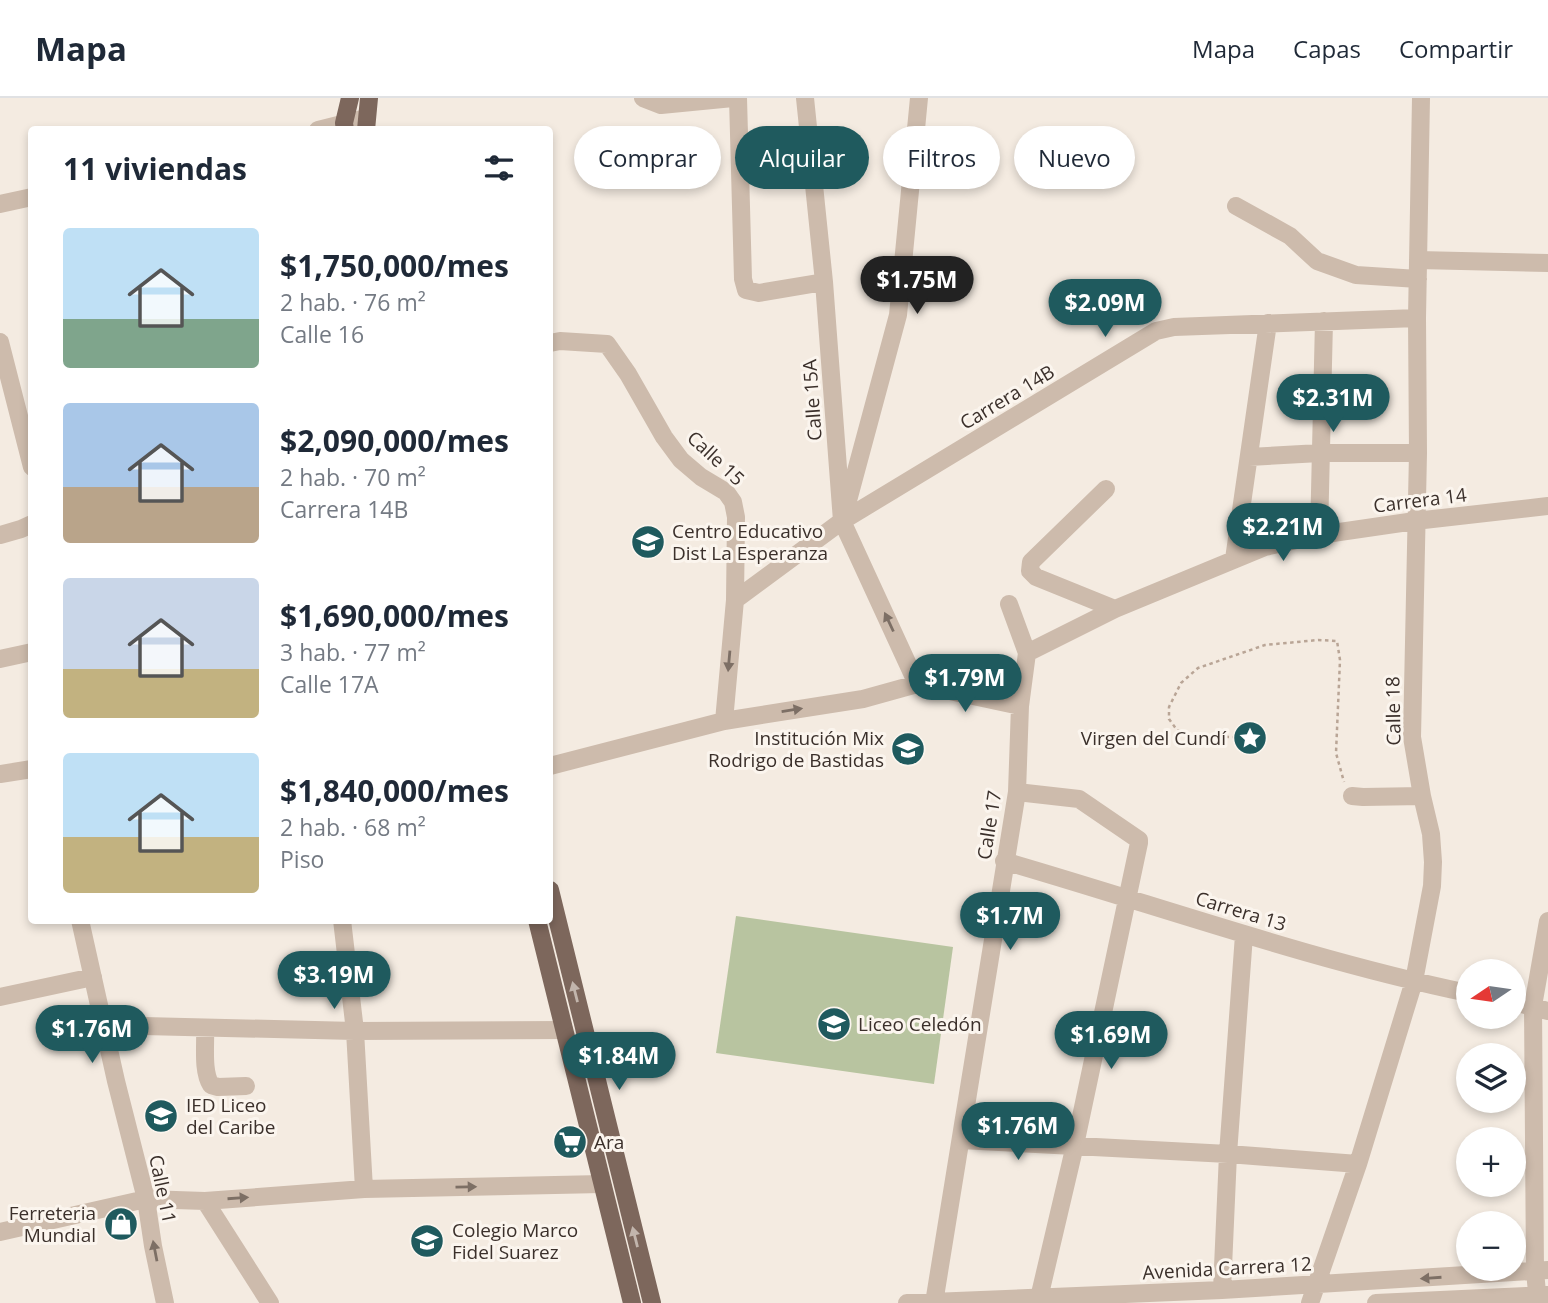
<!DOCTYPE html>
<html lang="es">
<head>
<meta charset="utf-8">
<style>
  body { margin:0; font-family:"Open Sans",sans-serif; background:#f2f2f3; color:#1f2937; height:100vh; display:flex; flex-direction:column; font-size:26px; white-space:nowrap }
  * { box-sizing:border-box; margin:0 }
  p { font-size:23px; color:#747a83 }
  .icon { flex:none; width:38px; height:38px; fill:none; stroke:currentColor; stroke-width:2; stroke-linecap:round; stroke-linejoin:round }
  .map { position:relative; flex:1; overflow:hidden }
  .drawer { position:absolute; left:28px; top:28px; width:525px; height:798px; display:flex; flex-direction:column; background:#fff; border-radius:7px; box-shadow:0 4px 10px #0003 }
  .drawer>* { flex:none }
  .hud { position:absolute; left:574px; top:28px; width:665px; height:63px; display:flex; gap:14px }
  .needle { width:46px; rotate:257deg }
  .fabs { position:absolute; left:1456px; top:861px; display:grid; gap:14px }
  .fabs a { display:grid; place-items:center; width:70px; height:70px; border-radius:50%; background:#fff; box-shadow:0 4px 10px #0003; font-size:35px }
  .price { position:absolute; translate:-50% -60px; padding:0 16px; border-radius:24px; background:#1f5a5e; color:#fff; font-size:23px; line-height:46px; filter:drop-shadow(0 2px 4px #0008) }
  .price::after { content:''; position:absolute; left:50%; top:42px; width:21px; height:16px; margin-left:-10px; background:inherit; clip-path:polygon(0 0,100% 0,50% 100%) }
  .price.selected { background:#222; color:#fff }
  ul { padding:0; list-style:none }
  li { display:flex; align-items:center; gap:21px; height:175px; padding:0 35px }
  li span { display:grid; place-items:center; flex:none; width:196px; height:140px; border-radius:7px; color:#555 }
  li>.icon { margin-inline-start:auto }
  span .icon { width:84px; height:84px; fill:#fffc; stroke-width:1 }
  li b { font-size:30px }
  h2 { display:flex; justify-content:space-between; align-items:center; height:84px; padding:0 35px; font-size:30px }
  .chip { padding:0 24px; border-radius:32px; background:#fff; box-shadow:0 4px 10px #0003; font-size:24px; line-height:63px }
  .chip.selected { background:#1f5a5e; color:#fff }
  header { display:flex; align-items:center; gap:42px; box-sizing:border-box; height:98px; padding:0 35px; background:#fff; border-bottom:2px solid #e0e1e3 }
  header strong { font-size:33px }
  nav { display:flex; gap:38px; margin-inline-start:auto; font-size:24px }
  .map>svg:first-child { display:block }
  .green { fill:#b8c4a0 }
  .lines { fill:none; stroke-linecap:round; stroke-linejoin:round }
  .path { stroke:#b9a596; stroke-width:2.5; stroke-dasharray:3.5 3.5; stroke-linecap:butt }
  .minor { stroke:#cdbbac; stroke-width:18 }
  .major { stroke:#7d675c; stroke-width:18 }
  .oneway { fill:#7d6f65 }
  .oneway2 { fill:#c2b5ac }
  .labels { text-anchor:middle; stroke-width:6; stroke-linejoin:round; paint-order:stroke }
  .street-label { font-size:19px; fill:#3b302b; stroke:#fbf5ee }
  .poi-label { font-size:19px; fill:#3b302b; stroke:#fbf5ee; text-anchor:start }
</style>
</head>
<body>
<header>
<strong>Mapa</strong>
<nav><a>Mapa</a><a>Capas</a><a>Compartir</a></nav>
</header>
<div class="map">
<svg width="1548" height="1205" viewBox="0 0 1548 1205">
  <rect width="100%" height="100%" fill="#f4ebe1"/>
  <path class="green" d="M736,818l217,31 -19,137 -218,-31z"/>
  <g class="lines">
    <path class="path" d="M1250,640l-57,-3 -16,-5 -8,-11v-12l12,-24 17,-15 67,-23 53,-5 19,1 3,19 -4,93 8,29"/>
    <path class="minor" d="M643,0l18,7 72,-7
      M738,0l5,181 3,11 13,3 65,-11
      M805,0l19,184 18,239 75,163
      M318,32l48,-12
      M0,106l32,-7
      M1236,108l54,30 27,25 39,14 62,4
      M1418,162l130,3
      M0,244l32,125
      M550,245l10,-2 47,3 21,30 36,63 17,23 20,17 25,15 7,10 3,15 -1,83 -11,121
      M1249,359l71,-4h98
      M1106,391l-75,73 -1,9 6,6 79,32
      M846,410l52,-193 21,-217
      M0,437l21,-6 11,-5
      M1319,437l5,-214
      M1234,461l34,-236
      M735,502l107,-79 314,-190 18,-4 243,-9
      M1027,555l88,-44 150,-62 54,-12 96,-14 133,-15
      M0,561l32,-7
      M550,668l174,-45 139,-22 54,-15 103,22
      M0,676l32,-5
      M1017,694l62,7 60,41v3l-64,302 -36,153
      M1352,698l11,1 59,-1
      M1004,763c155,45 307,99 464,132
      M80,822l36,161 30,118 7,47 12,57
      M342,822l13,111 9,158
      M0,899l93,-20
      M1514,904l34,9
      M103,927l252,6 209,-1
      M205,930c1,16 -3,43 6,57l7,2 28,-1
      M961,1042l267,14 130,10
      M205,1103l65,102
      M0,1134l146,-33 59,2 159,-12 238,-5
      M1222,1192l6,-136 16,-219
      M907,1205l315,-13 326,-20
      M934,1205l83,-511 3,-86 7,-53 -18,-49
      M1310,1205l48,-139 56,-183 18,-95 1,-24 -2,-28 -9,-38 -10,-59 6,-284 -1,-135 4,-220
      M1376,1205l171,-8
      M1538,1205l-3,-32 -2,-265 15,-85"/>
    <path class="major" d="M345,32l-1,-7 6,-25
      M366,32l3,-32
      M550,792l102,413
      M537,822l95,383"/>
  </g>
  <defs><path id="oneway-solid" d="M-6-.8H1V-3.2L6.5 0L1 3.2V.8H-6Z" transform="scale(1.75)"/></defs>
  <g class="oneway">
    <use href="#oneway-solid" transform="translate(889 524) rotate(-115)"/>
    <use href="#oneway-solid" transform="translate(729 563) rotate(95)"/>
    <use href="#oneway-solid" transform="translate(792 612) rotate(-9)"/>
    <use href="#oneway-solid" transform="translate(466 1089) rotate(-1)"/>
    <use href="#oneway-solid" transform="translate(238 1100) rotate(-4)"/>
    <use href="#oneway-solid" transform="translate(155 1153) rotate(-101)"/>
    <use href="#oneway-solid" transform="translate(1431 1180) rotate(176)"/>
  </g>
  <g class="oneway2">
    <use href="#oneway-solid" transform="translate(575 894) rotate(-104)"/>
    <use href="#oneway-solid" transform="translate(635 1139) rotate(-104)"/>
  </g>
  <defs>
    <g id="school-disc" transform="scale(1.75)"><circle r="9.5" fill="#1f5a5e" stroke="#fbf5ee"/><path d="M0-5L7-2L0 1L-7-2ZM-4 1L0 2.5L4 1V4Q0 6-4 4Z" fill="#fff"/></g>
    <g id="sight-disc" transform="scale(1.75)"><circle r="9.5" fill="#1f5a5e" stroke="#fbf5ee"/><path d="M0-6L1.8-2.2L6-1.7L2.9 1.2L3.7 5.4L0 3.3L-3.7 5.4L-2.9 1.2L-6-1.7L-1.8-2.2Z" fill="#fff"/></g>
    <g id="supermarket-disc" transform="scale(1.75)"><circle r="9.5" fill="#1f5a5e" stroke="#fbf5ee"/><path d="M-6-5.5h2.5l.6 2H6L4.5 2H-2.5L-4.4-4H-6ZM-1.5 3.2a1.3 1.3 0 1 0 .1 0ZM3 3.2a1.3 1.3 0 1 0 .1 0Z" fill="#fff"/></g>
    <g id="shop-disc" transform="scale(1.75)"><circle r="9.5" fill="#1f5a5e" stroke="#fbf5ee"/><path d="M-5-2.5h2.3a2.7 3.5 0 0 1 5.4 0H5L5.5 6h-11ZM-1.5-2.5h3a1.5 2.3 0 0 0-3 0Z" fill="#fff"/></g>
  </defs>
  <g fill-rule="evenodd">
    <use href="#school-disc" x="648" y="444"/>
    <use href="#sight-disc" x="1250" y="640"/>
    <use href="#school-disc" x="908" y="651"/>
    <use href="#school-disc" x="834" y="926"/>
    <use href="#school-disc" x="161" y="1018"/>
    <use href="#supermarket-disc" x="570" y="1044"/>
    <use href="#shop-disc" x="121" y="1126"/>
    <use href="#school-disc" x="427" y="1143"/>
  </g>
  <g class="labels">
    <g class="street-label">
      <text transform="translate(1007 299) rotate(-31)" y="7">Carrera 14B</text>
      <text transform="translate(812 302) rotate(-94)" y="7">Calle 15A</text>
      <text transform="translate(716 360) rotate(43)" y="7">Calle 15</text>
      <text transform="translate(1420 402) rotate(-7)" y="7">Carrera 14</text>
      <text transform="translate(1393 613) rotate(-91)" y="7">Calle 18</text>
      <text transform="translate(989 727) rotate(-81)" y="7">Calle 17</text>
      <text transform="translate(1241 813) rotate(17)" y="7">Carrera 13</text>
      <text transform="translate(163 1091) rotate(78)" y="7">Calle 11</text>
      <text transform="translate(1227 1170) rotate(-3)" y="7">Avenida Carrera 12</text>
    </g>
    <g class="poi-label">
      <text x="672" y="440">Centro Educativo<tspan x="672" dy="22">Dist La Esperanza</tspan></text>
      <text x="884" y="647" text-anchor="end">Institución Mix<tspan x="884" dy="22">Rodrigo de Bastidas</tspan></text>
      <text x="1226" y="647" text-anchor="end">Virgen del Cundí</text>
      <text x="858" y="933">Liceo Celedón</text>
      <text x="186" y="1014">IED Liceo<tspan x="186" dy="22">del Caribe</tspan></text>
      <text x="594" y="1051">Ara</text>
      <text x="96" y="1122" text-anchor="end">Ferreteria<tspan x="96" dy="22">Mundial</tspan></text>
      <text x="452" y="1139">Colegio Marco<tspan x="452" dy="22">Fidel Suarez</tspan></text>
    </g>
  </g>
</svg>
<div class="fabs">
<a><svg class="needle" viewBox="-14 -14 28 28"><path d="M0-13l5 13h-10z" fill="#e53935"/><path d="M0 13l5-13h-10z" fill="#747a83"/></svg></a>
<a><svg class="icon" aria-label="layers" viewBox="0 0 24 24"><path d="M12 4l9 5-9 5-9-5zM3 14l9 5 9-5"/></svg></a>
<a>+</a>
<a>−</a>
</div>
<b class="price selected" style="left:917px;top:218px">$1.75M</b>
<b class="price" style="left:1105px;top:241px">$2.09M</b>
<b class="price" style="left:1333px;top:336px">$2.31M</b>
<b class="price" style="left:1283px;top:465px">$2.21M</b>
<b class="price" style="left:965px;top:616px">$1.79M</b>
<b class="price" style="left:1010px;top:854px">$1.7M</b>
<b class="price" style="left:334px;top:913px">$3.19M</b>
<b class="price" style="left:92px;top:967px">$1.76M</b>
<b class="price" style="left:1111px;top:973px">$1.69M</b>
<b class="price" style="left:619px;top:994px">$1.84M</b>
<b class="price" style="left:1018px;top:1064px">$1.76M</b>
<div class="hud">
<a class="chip">Comprar</a>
<a class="chip selected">Alquilar</a>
<a class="chip">Filtros</a>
<a class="chip">Nuevo</a>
</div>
<section class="drawer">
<h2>11 viviendas<svg class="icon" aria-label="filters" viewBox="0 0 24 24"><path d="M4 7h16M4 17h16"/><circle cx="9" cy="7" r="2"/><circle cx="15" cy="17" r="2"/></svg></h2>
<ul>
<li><span style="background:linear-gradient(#bfe0f5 65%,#7fa58c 0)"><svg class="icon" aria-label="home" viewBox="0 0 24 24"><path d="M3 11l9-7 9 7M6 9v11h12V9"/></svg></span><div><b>$1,750,000/mes</b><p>2 hab. · 76 m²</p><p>Calle 16</p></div></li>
<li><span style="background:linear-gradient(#a9c7e8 60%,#b9a48a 0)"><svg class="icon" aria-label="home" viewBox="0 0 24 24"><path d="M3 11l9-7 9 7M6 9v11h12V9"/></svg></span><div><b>$2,090,000/mes</b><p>2 hab. · 70 m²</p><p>Carrera 14B</p></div></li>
<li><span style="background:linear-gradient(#c9d6e8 65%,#c2b280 0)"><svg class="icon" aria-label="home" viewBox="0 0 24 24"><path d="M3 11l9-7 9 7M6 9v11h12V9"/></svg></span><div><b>$1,690,000/mes</b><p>3 hab. · 77 m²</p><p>Calle 17A</p></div></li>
<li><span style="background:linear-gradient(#bfe0f5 60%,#c2b280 0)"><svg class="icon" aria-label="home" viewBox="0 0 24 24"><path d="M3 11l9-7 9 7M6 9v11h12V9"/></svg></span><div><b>$1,840,000/mes</b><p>2 hab. · 68 m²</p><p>Piso</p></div></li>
</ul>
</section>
</div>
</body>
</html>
